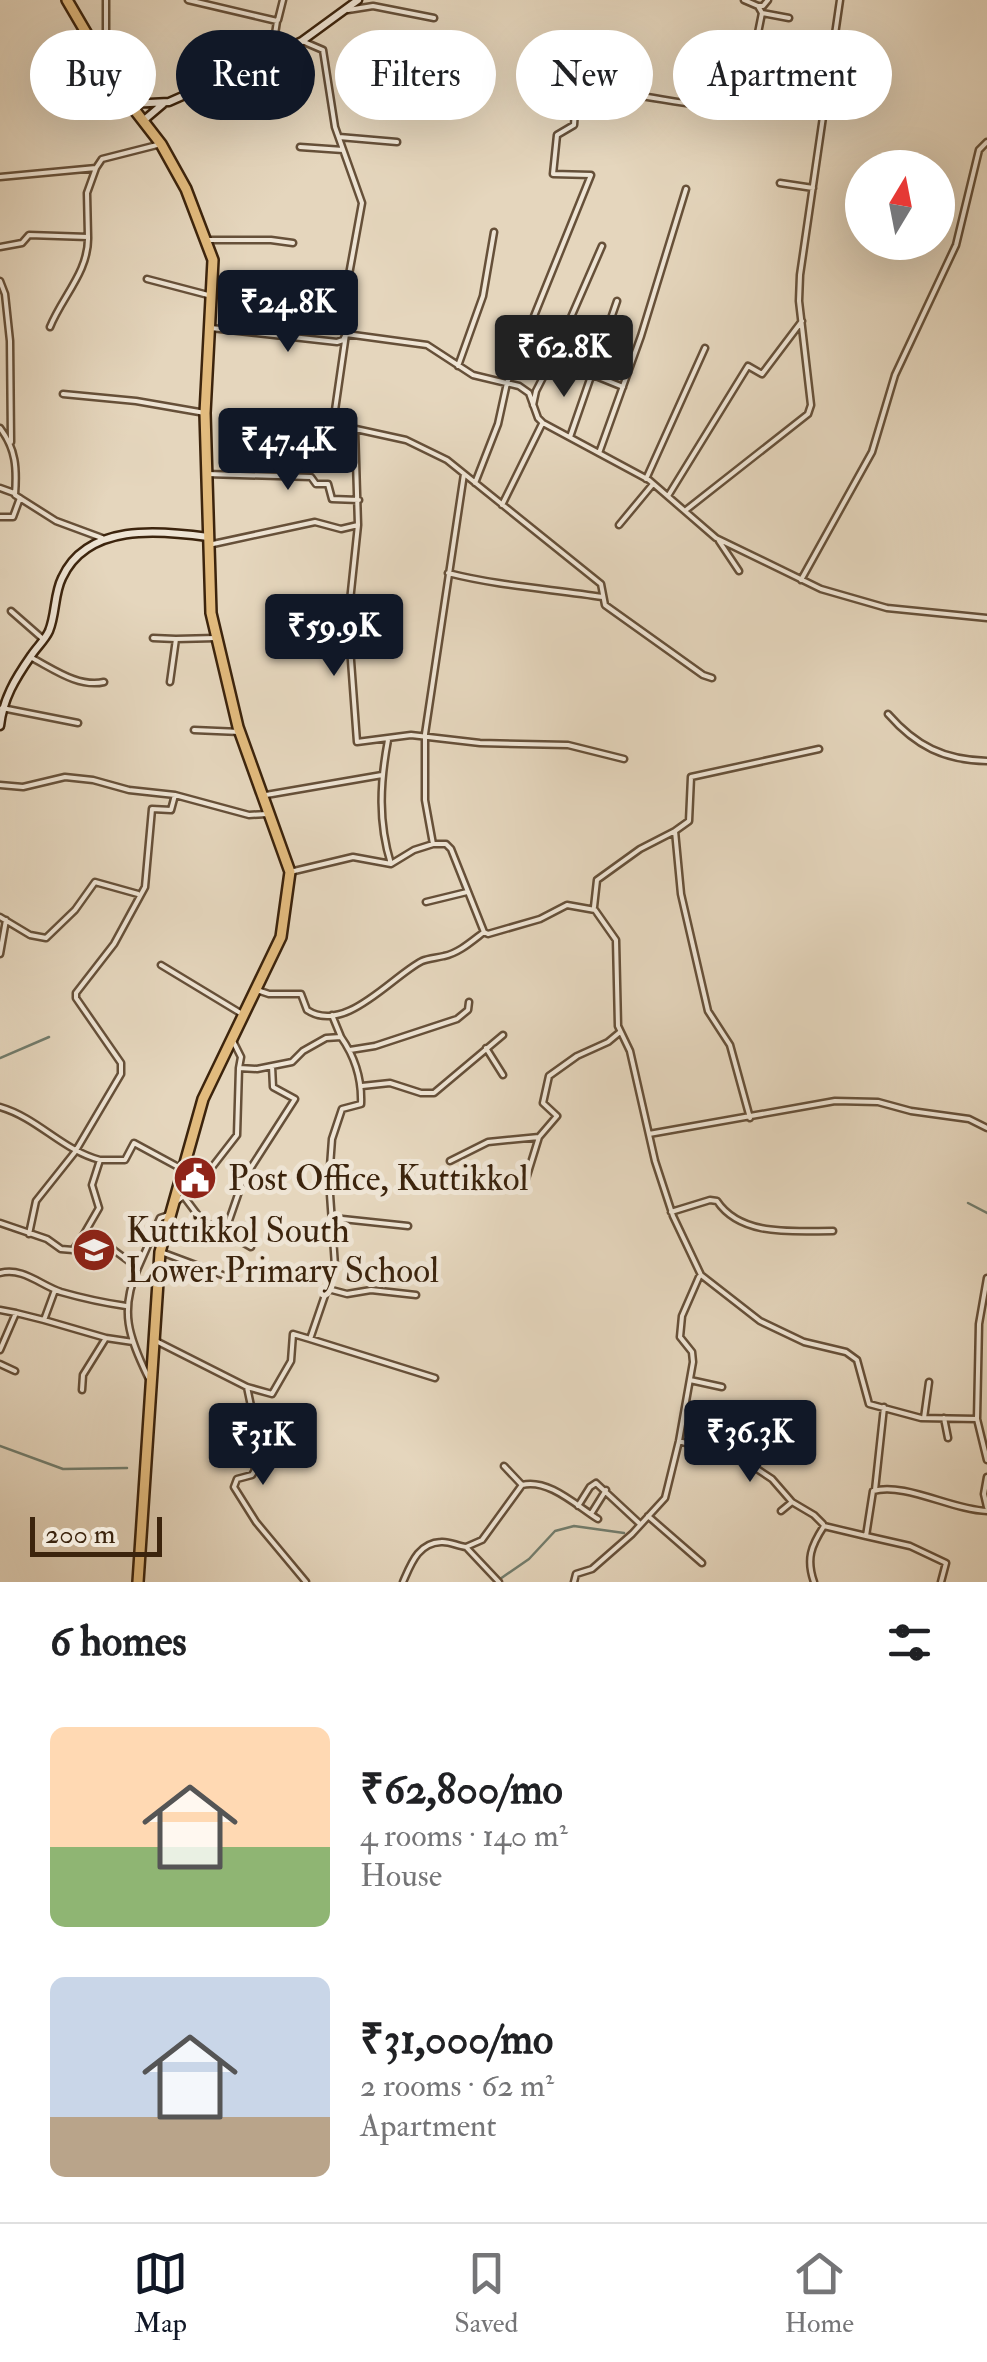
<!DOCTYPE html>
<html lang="en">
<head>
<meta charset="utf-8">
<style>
  body { margin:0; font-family:"IM FELL Double Pica",serif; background:#f6f6f6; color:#202124; height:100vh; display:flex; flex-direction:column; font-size:38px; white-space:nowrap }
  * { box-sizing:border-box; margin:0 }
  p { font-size:32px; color:#757577 }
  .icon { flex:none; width:55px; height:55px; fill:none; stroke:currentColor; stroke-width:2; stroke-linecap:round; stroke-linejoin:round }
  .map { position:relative; height:1582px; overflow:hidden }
  .sheet { display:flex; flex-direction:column; background:#fff; flex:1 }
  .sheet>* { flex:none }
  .guide { position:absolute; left:30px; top:30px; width:928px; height:90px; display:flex; gap:20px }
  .needle { width:65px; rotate:10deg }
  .tools { position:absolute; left:845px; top:150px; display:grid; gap:20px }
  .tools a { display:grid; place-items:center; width:110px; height:110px; border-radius:50%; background:#fff; box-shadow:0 10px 40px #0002; font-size:50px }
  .scale { position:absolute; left:30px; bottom:25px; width:132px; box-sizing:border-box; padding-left:10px; border:5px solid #3c240d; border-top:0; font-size:28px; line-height:35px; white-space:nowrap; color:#3c240d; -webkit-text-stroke:8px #eee4d4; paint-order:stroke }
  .price { position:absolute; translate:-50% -85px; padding:0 22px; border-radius:10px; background:#111827; color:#fff; font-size:32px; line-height:65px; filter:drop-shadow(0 2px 5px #0008) }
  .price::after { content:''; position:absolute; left:50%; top:60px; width:30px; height:22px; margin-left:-15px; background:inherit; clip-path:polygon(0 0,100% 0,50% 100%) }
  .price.active { background:#222; color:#fff }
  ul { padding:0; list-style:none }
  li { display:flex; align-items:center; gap:30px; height:250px; padding:0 50px }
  li span { display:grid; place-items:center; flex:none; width:280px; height:200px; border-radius:15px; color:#555 }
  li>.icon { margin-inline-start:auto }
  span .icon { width:120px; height:120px; fill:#fffc; stroke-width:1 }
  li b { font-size:42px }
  h2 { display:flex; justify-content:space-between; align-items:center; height:120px; padding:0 50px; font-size:42px }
  .pill { padding:0 35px; border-radius:45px; background:#fff; box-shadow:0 10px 40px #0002; font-size:35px; line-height:90px }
  .pill.active { background:#111827; color:#fff }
  .menu { display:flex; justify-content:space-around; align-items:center; height:140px; border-top:2px solid #e0e0e0; background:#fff; font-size:28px; color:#757577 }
  .menu a { display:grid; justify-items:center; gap:5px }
  .menu .active { color:#111827 }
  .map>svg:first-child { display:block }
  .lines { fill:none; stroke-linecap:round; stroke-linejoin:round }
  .stream { stroke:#727d6d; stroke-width:2.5 }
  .minor-casing { stroke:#665039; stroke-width:9 }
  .secondary-casing { stroke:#3c240d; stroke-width:11 }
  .trunk-casing { stroke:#3c240d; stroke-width:14 }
  .minor { stroke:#eee4d4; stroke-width:4 }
  .secondary { stroke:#eee4d4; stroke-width:6 }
  .trunk { stroke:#e2bb7e; stroke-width:9 }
  .labels { text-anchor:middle; stroke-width:10; stroke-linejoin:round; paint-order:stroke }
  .poi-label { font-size:35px; fill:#3c240d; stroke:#eee4d4; text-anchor:start }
</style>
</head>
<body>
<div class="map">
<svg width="987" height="1582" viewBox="0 0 987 1582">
  <rect width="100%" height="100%" fill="#e5d6bd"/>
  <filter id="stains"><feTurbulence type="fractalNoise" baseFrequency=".002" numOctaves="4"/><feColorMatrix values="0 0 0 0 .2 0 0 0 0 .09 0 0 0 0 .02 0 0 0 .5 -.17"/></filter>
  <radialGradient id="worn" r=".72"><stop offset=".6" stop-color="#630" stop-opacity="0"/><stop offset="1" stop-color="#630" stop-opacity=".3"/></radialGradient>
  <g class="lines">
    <path class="stream" d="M0,1058l49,-21
      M968,1203l19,10
      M0,1446l63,23 64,-1
      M500,1579l29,-20 26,-28 19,-5 50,7"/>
    <g class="minor-casing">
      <path id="minor" d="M188,0l89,21 -5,33
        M744,0l14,6 4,7
        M758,6h5l5,-6
        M348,10l25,-4 61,12
        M789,18l-27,-5 -6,30 48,25 25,9
        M278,20l5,-20
        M302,41l21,9 12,77 27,76 -16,88v43l-13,90 73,16 41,20 154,124 4,21 98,70 9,3
        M98,53l8,-22v-31
        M552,101l22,2
        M78,104l28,-3 11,7 6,-7
        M339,137l58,5
        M300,147l43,3
        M0,177l96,-9 6,-9 59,-15
        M780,183l33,5
        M207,240h64l22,3
        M0,247l22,-4 7,-8 59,2 -1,-44 9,-25
        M147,279l61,16
        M0,281l5,13 5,47 1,101
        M50,327c12,-30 39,-56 38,-90
        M211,328l126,14 6,-2 3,-6 81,11 46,30 46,11 10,7 9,25 5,5 106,57 67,58 105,51 66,19 100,10
        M524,345l31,9 -19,37 -3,14
        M555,354l47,-108
        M458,366l25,-70 11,-64
        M591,374l32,13
        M63,394l73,7 69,12
        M0,428c16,21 17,40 15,67l41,26 46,17
        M570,437l47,-136
        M599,453l42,-117 45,-147
        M207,474l104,3 5,7h12l4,15 27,1
        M646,479l59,-131
        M475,483l23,-59 9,-41 84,-208 -38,-1 4,-39 17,-10 2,-29c28,-14 115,14 154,10l5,-4 13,-52 8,-7
        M0,488l14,5
        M668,496l80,-130 14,8 40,-53
        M502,505l40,-81
        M686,510l122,-96 3,-9 -12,-104 1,-26 40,-275
        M0,517h13l7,-19
        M358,525l-10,95 9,122 54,-7 69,8 88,2 56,14
        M619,525l34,-41
        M719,541l20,30
        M213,544l102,-22 26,7 17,-4 -3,-96
        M448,573c51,13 103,16 155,24
        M801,580l71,-128 23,-77 61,-130 23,-95 8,-8
        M11,611l32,28
        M153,638l23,1
        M30,657c22,11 48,31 74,25
        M170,682l6,-43 40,-1
        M2,708l76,15
        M888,714c28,32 56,46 99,47
        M194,730l46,2
        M388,740c-8,43 -10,82 3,124
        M0,785l23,2 42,-10 28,3 36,10 46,5 74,20 18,-1
        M266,795l116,-20
        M433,844l-8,-44v-66l39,-260
        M290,872l63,-15 38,7 23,-14 19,-6h13l5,5 33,83 4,2 52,-15 27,-14 28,5 21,30 2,86 12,25 25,110 18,55 28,59 59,46 44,21 42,10 11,8 12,44 52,14 56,1 10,41
        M426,902l41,-10
        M594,907l3,-27 43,-31 35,-18
        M0,917l30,18 16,3 29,-28 20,-28 43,12
        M0,954l6,-34
        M161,965l81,49
        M257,990l12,4h32l6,16c38,25 85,-34 115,-49 7,-3 14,-3 22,-5 15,-3 28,-15 40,-24
        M332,1015l9,22
        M486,1048l17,27
        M350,1050l25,-4 82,-27 11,-9 1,-8
        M362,1086l28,-3 31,10h13l69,-58
        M0,1107c38,11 62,43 100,53
        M750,1118l-20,-73 -22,-34 -27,-117 -6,-63 14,-10 2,-44 128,-28
        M649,1134l186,-33 43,1 33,9 58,8 18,9
        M450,1161l38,-19 51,-5
        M526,1179l13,-42 18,-21 -14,-13 6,-27 28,-20 31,-14 12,-10
        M185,1198l15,20 24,17 19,-55 52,-81 -22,-12 -1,-21
        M176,1202l23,-18 38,-49 2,-67
        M671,1212l39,-12 7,1c24,36 77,30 116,30
        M169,1215l-9,3 -22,50 -27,-20 -27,-14 15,-26 -7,-23 8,-25h25l9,-17 48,26
        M333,1218l75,8
        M0,1223l47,16 14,10 12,1 11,-16
        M225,1232l26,15
        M29,1234l7,-33 39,-49 46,-78v-11l-45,-65v-5l38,-49 31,-57 7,-78 19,1 4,-15
        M161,1252l75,28
        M138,1268c-19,43 -9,69 10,109
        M0,1273c23,-6 40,12 61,19 21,6 44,11 65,14
        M328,1289l19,5 24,-4 45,5
        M0,1310l16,3
        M44,1320l62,18
        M310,1339l125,39
        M156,1341l91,46 25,7 19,-33 2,-27 17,5 25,-73 -6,-86 3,-41 10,-30 19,-5c1,-24 -6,-47 -20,-67l-15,1 -23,13 -11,11 -35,7 -18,-1 2,-11 -7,-14
        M0,1350l16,-37 28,7 11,-30
        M0,1364l15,7
        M690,1380l32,7
        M247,1387l4,19 -4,20 8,44 -3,5 -15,4 -3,8 22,35 50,60
        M82,1390l1,-15 23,-37 27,4
        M924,1418l5,-36
        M944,1418l4,20
        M977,1419l2,-95 8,-46
        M679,1441l66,20 27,18 20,23 22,13 9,9
        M504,1466l18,19c26,-7 55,21 76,34
        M987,1477l-3,17 3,13
        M875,1490l9,-83
        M578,1506l12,-19 6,-4 43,40
        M781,1511l11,-9
        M591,1514l15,-24
        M648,1516l54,47
        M866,1536l44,10 36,17 -5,19
        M466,1547l33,35
        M403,1582c8,-18 15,-39 38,-40 8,-1 16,4 25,5l16,-7 40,-55
        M574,1582l2,-8 16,-5 40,-35 33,-36 14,-57 14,-79 -1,-10 -12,-15 2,-21 17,-39
        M814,1582c-8,-23 -3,-36 10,-56l42,10 7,-45c32,-9 79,19 114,20"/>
    </g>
    <g class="secondary-casing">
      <path id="secondary" d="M130,104l39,-2 59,-26 74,-35 56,-41
        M143,121l20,-17
        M0,726c3,-27 15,-47 31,-70 5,-8 14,-16 18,-25 7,-17 5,-37 13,-53 25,-55 97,-48 146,-41"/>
    </g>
    <g class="trunk-casing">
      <path id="trunk" d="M67,0l31,53 32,51 31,40 25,45 27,71 -8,153 6,200 27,114 52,145 -9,65 -78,162 -43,153 -22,330"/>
    </g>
    <use href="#minor" class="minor"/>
    <use href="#secondary" class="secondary"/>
    <use href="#trunk" class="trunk"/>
  </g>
  <defs>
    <g id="civic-disc" transform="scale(2.25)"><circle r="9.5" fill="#8f2418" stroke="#eee4d4"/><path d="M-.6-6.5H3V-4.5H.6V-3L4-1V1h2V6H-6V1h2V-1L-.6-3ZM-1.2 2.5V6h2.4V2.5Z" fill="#fff"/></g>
    <g id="school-disc" transform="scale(2.25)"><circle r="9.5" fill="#8f2418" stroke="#eee4d4"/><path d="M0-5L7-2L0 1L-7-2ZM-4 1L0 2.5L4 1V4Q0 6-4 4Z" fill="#fff"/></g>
  </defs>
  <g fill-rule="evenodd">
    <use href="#civic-disc" x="195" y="1178"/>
    <use href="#school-disc" x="94" y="1250"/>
  </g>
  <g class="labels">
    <g class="poi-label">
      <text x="228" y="1190">Post Office, Kuttikkol</text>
      <text x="126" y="1242">Kuttikkol South<tspan x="126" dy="40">Lower Primary School</tspan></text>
    </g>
  </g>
  <rect width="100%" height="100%" filter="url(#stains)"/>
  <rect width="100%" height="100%" fill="url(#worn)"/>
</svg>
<div class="tools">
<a><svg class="needle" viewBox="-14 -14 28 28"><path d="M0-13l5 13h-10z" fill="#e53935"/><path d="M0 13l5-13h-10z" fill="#757577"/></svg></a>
</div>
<div class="scale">200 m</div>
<b class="price" style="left:288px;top:355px">₹24.8K</b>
<b class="price active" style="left:564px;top:400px">₹62.8K</b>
<b class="price" style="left:288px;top:493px">₹47.4K</b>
<b class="price" style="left:334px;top:679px">₹59.9K</b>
<b class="price" style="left:750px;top:1485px">₹36.3K</b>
<b class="price" style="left:263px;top:1488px">₹31K</b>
<div class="guide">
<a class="pill">Buy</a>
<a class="pill active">Rent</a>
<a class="pill">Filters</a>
<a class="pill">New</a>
<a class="pill">Apartment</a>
</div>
</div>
<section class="sheet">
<h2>6 homes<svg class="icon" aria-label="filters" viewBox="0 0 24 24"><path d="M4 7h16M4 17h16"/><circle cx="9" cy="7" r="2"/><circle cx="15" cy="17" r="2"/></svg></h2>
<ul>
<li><span style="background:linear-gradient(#ffd9b3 60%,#8fb573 0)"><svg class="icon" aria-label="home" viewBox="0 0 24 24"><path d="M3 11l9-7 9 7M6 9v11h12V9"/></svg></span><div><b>₹62,800/mo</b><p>4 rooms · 140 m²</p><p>House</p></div></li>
<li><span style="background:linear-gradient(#c9d6e8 70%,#b9a48a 0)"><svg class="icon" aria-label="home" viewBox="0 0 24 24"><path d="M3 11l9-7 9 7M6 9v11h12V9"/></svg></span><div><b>₹31,000/mo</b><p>2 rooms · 62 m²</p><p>Apartment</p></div></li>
</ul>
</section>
<nav class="menu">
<a class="active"><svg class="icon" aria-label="map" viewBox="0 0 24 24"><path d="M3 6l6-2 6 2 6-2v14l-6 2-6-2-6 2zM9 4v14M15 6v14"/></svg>Map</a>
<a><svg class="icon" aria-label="saved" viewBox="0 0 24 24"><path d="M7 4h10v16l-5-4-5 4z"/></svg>Saved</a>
<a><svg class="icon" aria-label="home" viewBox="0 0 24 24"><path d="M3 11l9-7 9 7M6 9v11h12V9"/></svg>Home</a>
</nav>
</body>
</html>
